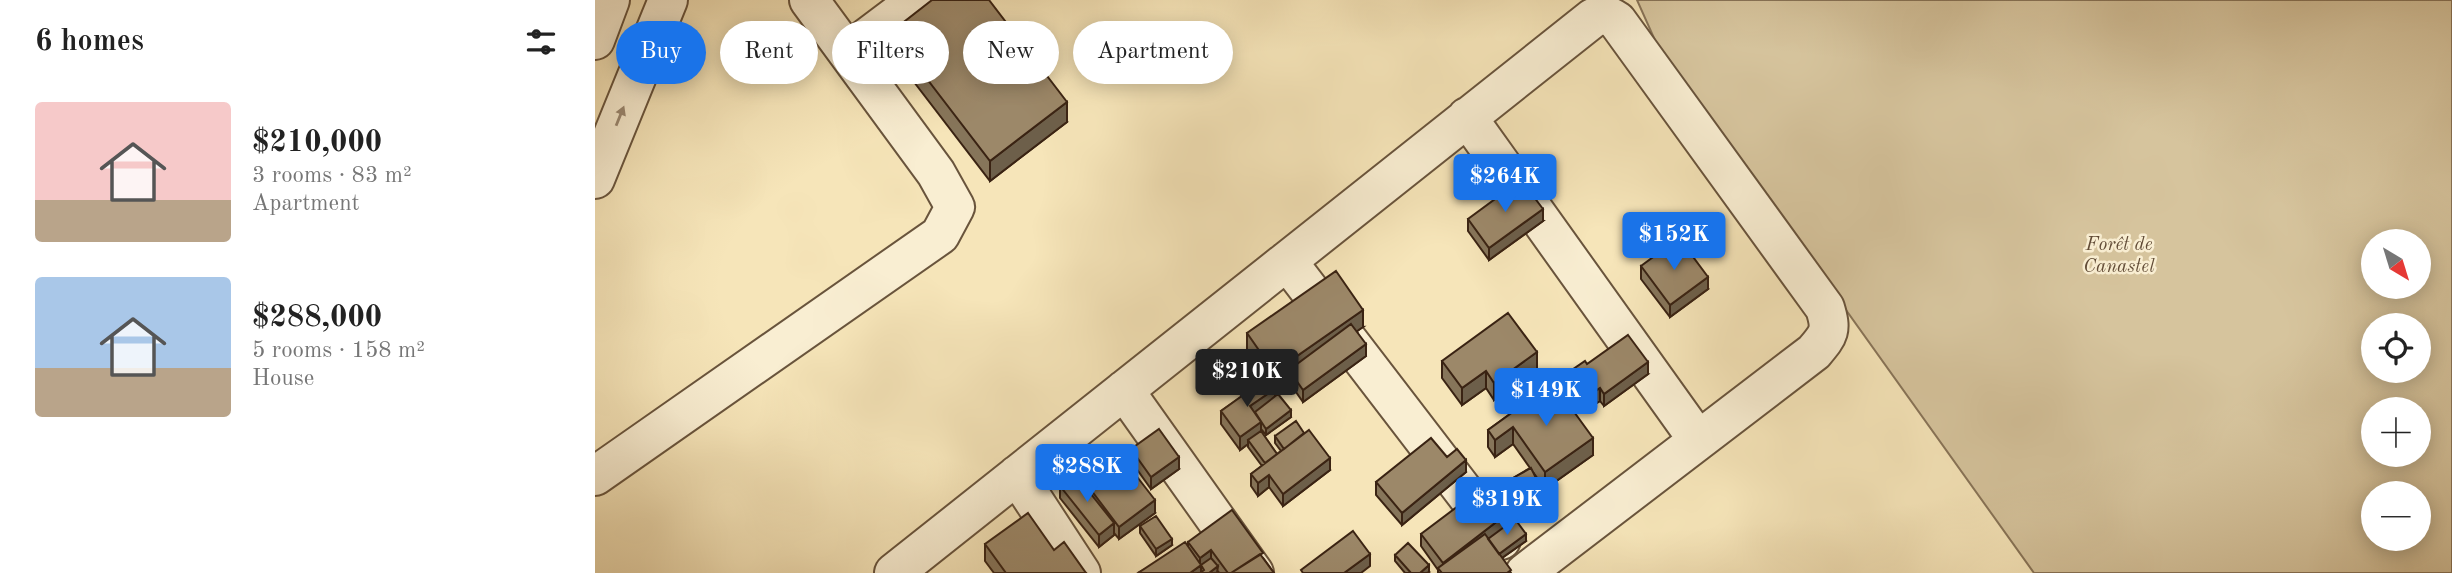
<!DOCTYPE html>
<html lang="en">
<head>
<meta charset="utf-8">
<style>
  body { margin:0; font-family:"Old Standard TT",serif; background:#f6f6f6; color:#222; height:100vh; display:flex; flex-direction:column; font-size:26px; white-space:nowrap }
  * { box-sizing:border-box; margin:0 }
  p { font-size:23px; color:#767676 }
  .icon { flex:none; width:38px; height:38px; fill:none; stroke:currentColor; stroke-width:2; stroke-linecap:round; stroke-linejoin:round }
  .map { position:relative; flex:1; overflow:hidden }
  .drawer { display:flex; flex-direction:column; background:#fff; width:595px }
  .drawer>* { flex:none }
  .top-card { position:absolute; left:21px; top:21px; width:665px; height:63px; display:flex; gap:14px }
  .needle { width:46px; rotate:142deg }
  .buttons { position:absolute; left:1766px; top:229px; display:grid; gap:14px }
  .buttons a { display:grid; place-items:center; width:70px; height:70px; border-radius:50%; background:#fff; box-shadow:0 4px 18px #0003; font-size:35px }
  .price { position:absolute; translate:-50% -60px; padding:0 16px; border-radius:7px; background:#1a73e8; color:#fff; font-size:23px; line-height:46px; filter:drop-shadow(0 2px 4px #0008) }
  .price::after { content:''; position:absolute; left:50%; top:42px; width:21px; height:16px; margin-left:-10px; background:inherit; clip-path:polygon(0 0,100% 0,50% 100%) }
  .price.on { background:#222; color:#fff }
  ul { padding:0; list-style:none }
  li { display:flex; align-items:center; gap:21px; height:175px; padding:0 35px }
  li span { display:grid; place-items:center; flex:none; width:196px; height:140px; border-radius:7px; color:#555 }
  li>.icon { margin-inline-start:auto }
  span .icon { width:84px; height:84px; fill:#fffc; stroke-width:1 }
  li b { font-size:30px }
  h2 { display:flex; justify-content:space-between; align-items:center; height:84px; padding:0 35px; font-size:30px }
  .tag { padding:0 24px; border-radius:32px; background:#fff; box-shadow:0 4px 18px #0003; font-size:24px; line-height:63px }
  .tag.on { background:#1a73e8; color:#fff }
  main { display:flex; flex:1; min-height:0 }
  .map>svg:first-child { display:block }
  .green { fill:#d6c49d; stroke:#887458; stroke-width:2; fill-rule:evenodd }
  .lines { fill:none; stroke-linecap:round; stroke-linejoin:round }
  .minor-casing { stroke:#69543c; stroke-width:42 }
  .minor { stroke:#f9eed2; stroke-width:38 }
  .wall { fill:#86755a; stroke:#3a2313; stroke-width:2 }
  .shaded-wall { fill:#6d5f4a; stroke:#3a2313; stroke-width:2 }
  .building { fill:#9c8869; stroke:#3a2313; stroke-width:2 }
  .oneway { fill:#9a8872 }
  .labels { text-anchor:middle; stroke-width:5; stroke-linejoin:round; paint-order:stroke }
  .park-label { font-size:19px; font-style:italic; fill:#614b36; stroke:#f9eed2 }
</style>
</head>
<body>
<main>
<section class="drawer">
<h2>6 homes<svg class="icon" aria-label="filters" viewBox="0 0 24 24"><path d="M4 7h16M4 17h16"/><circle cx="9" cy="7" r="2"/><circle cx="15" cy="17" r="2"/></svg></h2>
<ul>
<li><span style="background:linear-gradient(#f6c9c9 70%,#b9a48a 0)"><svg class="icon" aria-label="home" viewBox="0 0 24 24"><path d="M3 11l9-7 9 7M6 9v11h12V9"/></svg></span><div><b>$210,000</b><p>3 rooms · 83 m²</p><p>Apartment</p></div></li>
<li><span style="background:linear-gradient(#a9c7e8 65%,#b9a48a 0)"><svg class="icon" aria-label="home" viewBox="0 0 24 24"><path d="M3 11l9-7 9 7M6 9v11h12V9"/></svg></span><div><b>$288,000</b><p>5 rooms · 158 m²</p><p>House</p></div></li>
</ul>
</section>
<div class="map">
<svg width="1857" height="573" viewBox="0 0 1857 573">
  <rect width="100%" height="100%" fill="#f6e5b9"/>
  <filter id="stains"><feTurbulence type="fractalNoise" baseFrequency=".00286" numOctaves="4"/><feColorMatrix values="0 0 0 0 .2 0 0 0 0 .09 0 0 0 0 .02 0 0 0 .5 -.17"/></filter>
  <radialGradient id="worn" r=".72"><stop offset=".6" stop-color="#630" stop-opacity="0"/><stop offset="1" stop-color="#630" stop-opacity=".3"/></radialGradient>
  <path class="green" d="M1042,0h815v573h-418l-376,-526zM1778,242h46v45h-46zM1778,326h46v45h-46zM1778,410h46v45h-46zM1778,494h46v45h-46z"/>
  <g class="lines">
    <g class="minor-casing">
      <path id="minor" d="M0,40l15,-40
        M253,52l69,-52
        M872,117l231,323
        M0,179l73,-179
        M692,261l214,279
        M529,390l130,183
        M422,475l64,98
        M0,476l345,-241 15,-28 -19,-34 -127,-173
        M299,573l699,-555c10,-5 15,-3 24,3l208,287c7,23 4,26 -11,44l-289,221"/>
    </g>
    <use href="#minor" class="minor"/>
  </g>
  <path class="wall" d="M296,32l176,90 -77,59 -99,-129z
    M873,219l75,2 -54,39 -21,-29z
    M1046,266l67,23 -38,28 -29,-38z
    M768,327l-6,4 9,25 -63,46 -14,-20v-3l-14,10v8l16,20 -25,18 -5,-6v3l16,22 4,-3 -6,-8v-7l55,34 -47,36 -14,-19 -11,9 -7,-10v-12l11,-8 -14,-19v-3l-8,6 -19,-26v-13l46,-32 -20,-29v-17z
    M847,361l95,8 -43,31 -8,-12 -24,17 -20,-27z
    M992,364l61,10 -44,32 -4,-5 -16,10 -18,-24v-13z
    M958,383l40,72 -48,34 -12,-17 6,18 -17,10 -9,-16v-6l17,-10 -17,-24 -18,13 -7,-10v-17z
    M536,449l48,20 -28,20 -20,-28z
    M852,457l19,15 -64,53 -26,-30v-13z
    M465,486l28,5v-5l67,27 -36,26 -5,-6v2l-15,12 -39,-49z
    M545,526l32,19 -16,11 -16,-23z
    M909,527l22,14 -24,17 9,15h-73v-3l-17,-24v-12z
    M593,542l75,16 11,15h-55l-1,-2v2h-80l50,-27z
    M390,544l69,6 32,23h-92l-9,-12z
    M800,555l34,17 -2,1h-22l-10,-12z"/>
  <path class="shaded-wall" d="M472,102v20l-77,59v-20z
    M948,209v12l-54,39v-12z
    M1113,277v12l-38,28v-12z
    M768,310v17l-70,49 -4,-6v9l-14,10v12l-20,14 -5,-9 24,-17v-17z
    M771,344v12l-63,46v-12z
    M942,352v17l-43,31v-17z
    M1053,362v12l-44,32v-12z
    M891,371v17l-24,17v-17z
    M1005,388v13l-16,10v-12z
    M696,410v7l-25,18v-6z
    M666,422v12l-13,6v4l-8,6v-13z
    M918,427v17l-18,13v-17z
    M998,438v17l-48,34v-17z
    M584,457v12l-28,20v-12z
    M735,458v12l-47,36v-12z
    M871,460v12l-64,53v-12z
    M674,475v12l-11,9v-13z
    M944,484v6l-17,10v-7z
    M560,500v13l-36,26v-12z
    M909,516v13l-61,44v-10z
    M519,523v12l-15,12v-12z
    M931,534v7l-27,19v-6z
    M577,539v6l-16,11v-7z
    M616,550v12l-10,4v7h-11l10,-7v-8z
    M775,554v12l-9,7h-17z
    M834,565v7l-2,1h-7z
    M623,566l-1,7h-8z"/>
  <path class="building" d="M337,0h57l78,102 -77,59 -99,-129z
    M926,180l22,29 -54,39 -21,-29z
    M1084,238l29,39 -38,28 -29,-39z
    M741,271l27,39 -89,62 -27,-39z
    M913,313l29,39 -43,31 -8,-12 -24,17 -20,-27z
    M756,324l15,20 -63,46 -14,-20z
    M1033,335l20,27 -44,32 -4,-6 -16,11 -18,-25 19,-13 2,3z
    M672,378l8,11 -25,17 11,16 -21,15 -19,-26z
    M958,383l40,55 -48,34 -32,-45 -18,13 -7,-10z
    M683,394l13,16 -25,19 -11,-17z
    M701,421l8,12 -20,16 -9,-13z
    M564,429l20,28 -28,20 -20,-28z
    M714,430l21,28 -47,36 -14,-19 -11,8 -7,-9z
    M666,431l16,23 -12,9 -17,-23z
    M836,438l16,19 10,-8 9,11 -64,53 -26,-31z
    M529,460l31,40 -36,27 -31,-41z
    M936,468l8,16 -17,9 -9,-15z
    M480,474l39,49 -15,12 -39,-49z
    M887,488l22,28 -61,47 -22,-29z
    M637,510l31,43 -32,20h-3l-17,-23 -11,8 -12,-16z
    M433,513l26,37 10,-8 22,31h-80l-21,-29z
    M561,516l16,23 -16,10 -16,-23z
    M920,519l11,15 -27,20 -11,-15z
    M758,531l17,23 -26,19h-41l-2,-3z
    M890,534l26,36 -4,3h-65l-4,-5z
    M590,542l16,23 -11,8h-52z
    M813,543l21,22 -9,8h-9l-16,-18z
    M665,554l14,19h-43z
    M616,558l7,8 -9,7h-9l4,-3 -3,-5z"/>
  <defs><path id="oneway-solid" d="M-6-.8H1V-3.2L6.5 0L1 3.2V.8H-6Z" transform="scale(1.75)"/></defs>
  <use class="oneway" href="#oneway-solid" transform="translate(25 116) rotate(-68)"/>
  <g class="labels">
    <g class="park-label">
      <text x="1524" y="250">Forêt de<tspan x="1524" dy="22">Canastel</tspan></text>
    </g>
  </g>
  <rect width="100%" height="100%" filter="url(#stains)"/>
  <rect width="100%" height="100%" fill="url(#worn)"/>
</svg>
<div class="buttons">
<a><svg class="needle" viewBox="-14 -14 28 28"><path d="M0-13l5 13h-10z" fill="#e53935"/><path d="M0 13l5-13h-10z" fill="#767676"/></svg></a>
<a><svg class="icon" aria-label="locate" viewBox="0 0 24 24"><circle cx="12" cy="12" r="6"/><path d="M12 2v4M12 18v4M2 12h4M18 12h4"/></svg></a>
<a>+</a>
<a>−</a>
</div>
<b class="price" style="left:910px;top:214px">$264K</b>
<b class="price" style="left:1079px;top:272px">$152K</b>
<b class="price on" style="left:652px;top:409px">$210K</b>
<b class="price" style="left:951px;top:428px">$149K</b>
<b class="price" style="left:492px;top:504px">$288K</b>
<b class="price" style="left:912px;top:537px">$319K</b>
<div class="top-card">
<a class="tag on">Buy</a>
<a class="tag">Rent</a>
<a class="tag">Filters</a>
<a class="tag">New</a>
<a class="tag">Apartment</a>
</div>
</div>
</main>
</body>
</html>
